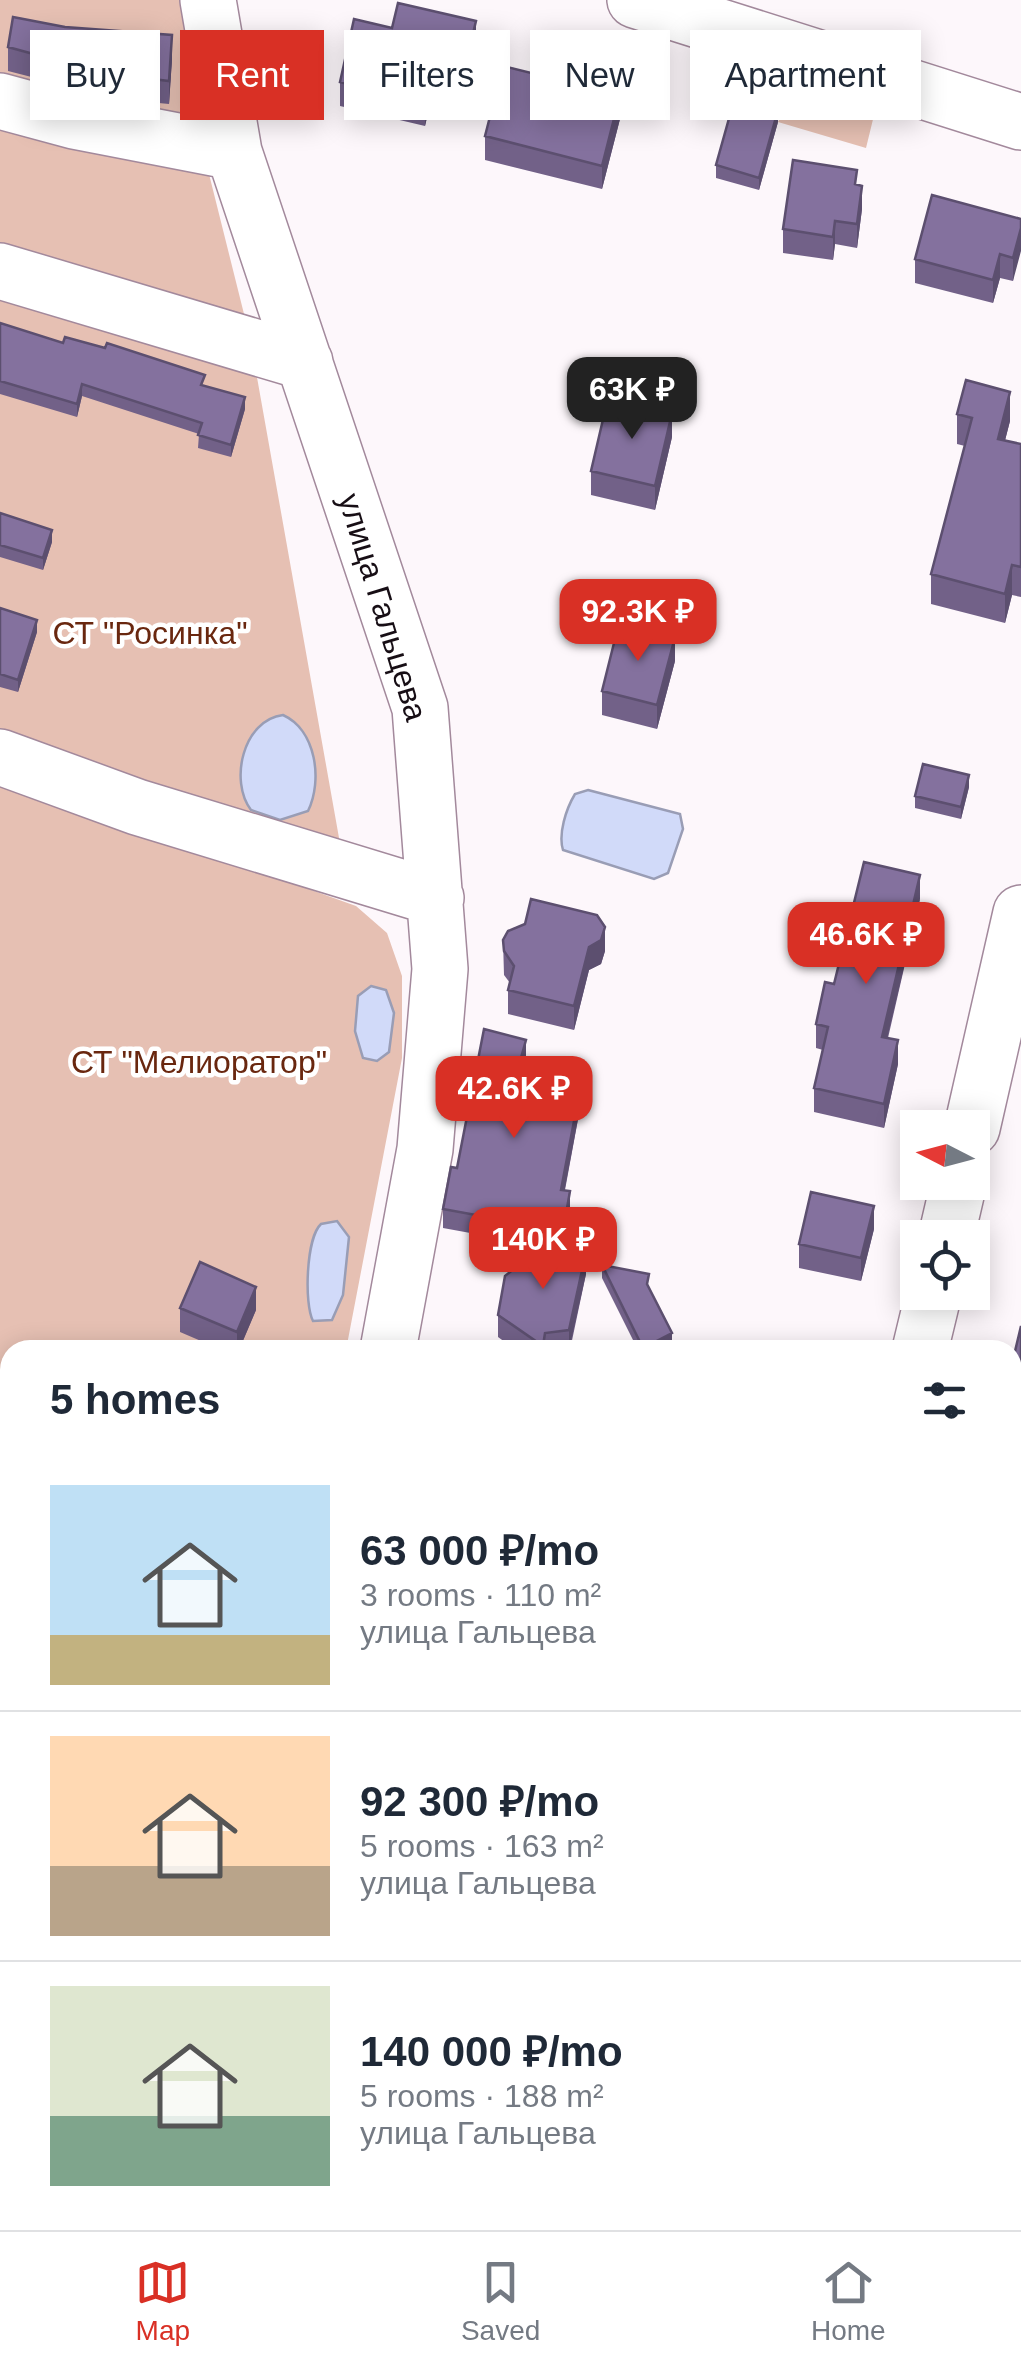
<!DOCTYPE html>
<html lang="en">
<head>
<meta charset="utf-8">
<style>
  body { margin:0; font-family:Arial,sans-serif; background:#f6f6f7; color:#1f2937; height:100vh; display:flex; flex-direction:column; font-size:38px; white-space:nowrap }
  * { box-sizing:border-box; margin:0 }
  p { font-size:32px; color:#747a83 }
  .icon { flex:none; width:55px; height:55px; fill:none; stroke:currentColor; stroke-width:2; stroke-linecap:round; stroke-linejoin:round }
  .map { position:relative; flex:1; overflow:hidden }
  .side { position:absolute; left:0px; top:1340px; width:1022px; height:890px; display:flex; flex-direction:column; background:#fff; border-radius:30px 30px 0 0; box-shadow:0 5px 25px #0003 }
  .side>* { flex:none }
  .guide { position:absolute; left:30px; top:30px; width:962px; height:90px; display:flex; gap:20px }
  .needle { width:65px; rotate:276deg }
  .controls { position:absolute; left:900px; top:1110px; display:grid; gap:20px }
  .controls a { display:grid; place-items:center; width:90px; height:90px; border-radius:0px; background:#fff; box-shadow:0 5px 25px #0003; font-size:50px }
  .price { position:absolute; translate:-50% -85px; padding:0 22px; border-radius:20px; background:#d93025; color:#fff; font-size:32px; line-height:65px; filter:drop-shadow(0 2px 5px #0008) }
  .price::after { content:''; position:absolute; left:50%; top:60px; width:30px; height:22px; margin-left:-15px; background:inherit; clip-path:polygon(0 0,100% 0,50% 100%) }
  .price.on { background:#222; color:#fff }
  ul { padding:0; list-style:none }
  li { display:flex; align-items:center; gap:30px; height:250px; padding:0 50px }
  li+li { border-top:2px solid #e0e1e3 }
  li span { display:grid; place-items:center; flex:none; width:280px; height:200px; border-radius:0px; color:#555 }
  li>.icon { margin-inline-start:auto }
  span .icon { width:120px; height:120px; fill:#fffc; stroke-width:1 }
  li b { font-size:42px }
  h2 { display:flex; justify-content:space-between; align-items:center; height:120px; padding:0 50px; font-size:42px }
  .pill { padding:0 35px; border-radius:0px; background:#fff; box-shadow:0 5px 25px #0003; font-size:35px; line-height:90px }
  .pill.on { background:#d93025; color:#fff }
  .dock { display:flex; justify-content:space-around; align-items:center; height:140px; border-top:2px solid #e0e1e3; background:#fff; font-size:28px; color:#747a83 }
  .dock a { display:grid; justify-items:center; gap:5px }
  .dock .on { color:#d93025 }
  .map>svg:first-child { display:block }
  .green { fill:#e6c0b3 }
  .water { fill:#d1daf9; stroke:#999db5; stroke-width:2.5 }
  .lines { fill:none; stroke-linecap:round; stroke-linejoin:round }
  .minor-casing { stroke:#a3899c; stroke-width:58 }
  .minor { stroke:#fff; stroke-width:55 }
  .wall { fill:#726188 }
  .shaded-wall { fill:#5c4f6f }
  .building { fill:#84719e; stroke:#5c4f6f; stroke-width:2.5 }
  .labels { text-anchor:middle; stroke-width:9; stroke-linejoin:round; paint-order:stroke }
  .street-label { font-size:32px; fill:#170e15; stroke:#fff }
  .park-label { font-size:32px; fill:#69270f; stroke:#fff }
</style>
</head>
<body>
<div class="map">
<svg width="1021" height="2230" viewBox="0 0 1021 2230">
  <rect width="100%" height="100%" fill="#fdf7fb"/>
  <path class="green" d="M0,0h192l18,127 -210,-43z
    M802,83l75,20 -11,45 -88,-26z
    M0,110l206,52 44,176 91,511 -341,-109z
    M0,779l356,127 31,27 15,43v82l-56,292h-336v735l-10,-5z
    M52,2220h688l25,10h-718z"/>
  <path class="water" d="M283,715c33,15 40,65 25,96l-28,9 -29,-10c-22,-29 -8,-90 32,-95z
    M588,790l92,24 3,15 -15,44 -14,6 -91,-29c-5,-16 3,-41 12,-56z
    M371,986l15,4 8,23 -5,39 -12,9 -14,-3 -8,-27 3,-35z
    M337,1221l12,16 -6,58 -11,25 -19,1c-9,-17 -7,-83 8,-97z"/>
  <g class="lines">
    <g class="minor-casing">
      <path id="minor" d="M208,0l26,152 186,556 20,261 -15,180 -37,201
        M635,0l386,122
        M0,101l74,20 160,31
        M0,271l305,91
        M0,757l137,50 299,91
        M972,1128l49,-215
        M946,1238l13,-56
        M920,1350l14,-58
        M1012,2080l9,3
        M0,2109l10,5
        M702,2220l23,10
        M13,2230l5,-10"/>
    </g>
    <use href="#minor" class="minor"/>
  </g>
  <path class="wall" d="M392,28l84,17 -14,58 -30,-7 -7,30 -85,-20v-24z
    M8,47l164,12 -3,45 -41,-4v-11l-69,-5 -51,-13z
    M620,119l-18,70 -117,-29v-24z
    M778,122l-19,68 -43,-12v-13z
    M857,185l5,24 -5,39 -22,-4 -2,16 -50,-7v-24z
    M1021,219l-8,62 -13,-3 -7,25 -78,-20v-24z
    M0,323l205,63 40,23 -14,48 -33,-9 1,-14 -117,-38 -5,21 -77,-23z
    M957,414l53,7 -5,19 16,4v153l-9,-2 -7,28 -74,-19v-30l34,-128 -8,-2z
    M672,437l-17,73 -64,-15v-24z
    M0,513l52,29 -9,28 -43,-13z
    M0,608l37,24 -19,60 -18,-5z
    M675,661l-18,68 -55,-14v-24z
    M969,787l-8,32 -46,-11v-12z
    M920,899l-32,139 10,26 -14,64 -70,-16v-24l9,-38 -7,-2v-24l18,-40z
    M503,940l102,11 -4,13 -12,6 -15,60 -66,-16v-24l2,-7 -6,-8z
    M526,1059l-4,13 59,31 -16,87 5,21 -6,36 22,27 -16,76h-54l-18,-13v-22l44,-69 -99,-18v-19l14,-41z
    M874,1229l-13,52 -62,-13v-24z
    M602,1265l47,23 23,58 -9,4h-25l-36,-72z
    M180,1308l76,2 -17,40h-17l-42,-18z
    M1021,1326v120l-9,-2v-80z
    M1021,1851v99l-9,-2v-83z
    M10,1916v120l-10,-5v-104z
    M1021,2139v73l-9,-3v-50z
    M58,2220h59l-5,10h-52l-2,-1z
    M567,2220h104l12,10h-100l-16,-8z"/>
  <path class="shaded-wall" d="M476,21v24l-14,58v-24z
    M172,35v24l-3,45v-23z
    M432,72v24l-7,30v-23z
    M620,95v24l-18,70v-23z
    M778,110v12l-19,68v-12z
    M862,186v23l-5,39v-24z
    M835,221v23l-2,16v-23z
    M1021,228v23l-8,30v-23z
    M1000,254v24l-7,25v-23z
    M82,384v12l-5,21v-13z
    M1010,392v29l-12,47v-29z
    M245,397v12l-14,48v-12z
    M672,413v24l-17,73v-24z
    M52,530v12l-9,28v-12z
    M1012,565v30l-7,28v-29z
    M37,620v12l-19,60v-12z
    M675,637v24l-18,68v-24z
    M969,775v12l-8,32v-12z
    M920,875v24l-38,161v-23z
    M605,927v24l-4,13 -12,6 -15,60v-24l15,-59z
    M526,1040v19l-9,32v-19z
    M898,1040v24l-14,64v-24z
    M581,1084v19l-20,106v-19z
    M570,1191v20l-7,39v-19z
    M874,1206v23l-13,52v-23z
    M586,1252v22l-17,76v-20z
    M256,1287v23l-17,40h-2v-18z
    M672,1333v13l-9,4h-20v-2z
    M105,2220h12l-5,10h-11z"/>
  <path class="building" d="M398,3l78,18 -14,58 -30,-7 -7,31 -85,-21 14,-63 38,9z
    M13,17l52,10 107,8 -3,46 -41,-5 1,-11 -70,-4 -51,-14z
    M503,66l117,29 -18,71 -117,-30z
    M735,97l43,13 -19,68 -43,-13z
    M793,160l64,10 -2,14 7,2 -5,38 -22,-3 -2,16 -50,-8z
    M932,195l89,24v9l-8,30 -13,-4 -7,26 -78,-21z
    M0,323l63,20 2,-6 40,11 2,-5 98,32 -4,10 44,12 -14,48 -33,-10 4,-12 -120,-39 -5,20 -77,-23z
    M966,380l44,12 -12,47 23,5v123l-9,-2 -7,29 -74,-20 41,-156 -15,-4z
    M608,398l64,15 -17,73 -64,-15z
    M0,513l52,17 -9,28 -43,-13z
    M0,608l37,12 -19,60 -18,-6z
    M619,623l56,14 -18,68 -55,-14z
    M923,764l46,11 -8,32 -46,-11z
    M864,862l56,13 -38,162 16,3 -14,64 -70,-16 14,-61 -12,-3 9,-42 9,2z
    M531,899l66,16 8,12 -4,13 -12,7 -15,59 -66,-16 6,-24 -10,-15 -1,-11 5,-9 17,-7z
    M484,1029l42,11 -9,32 64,12 -20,106 9,1 -7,40 -120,-22 8,-42 6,1z
    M811,1192l63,14 -13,52 -62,-14z
    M545,1244l41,8 -17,78 -24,3 -2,13 -45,-31 7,-39z
    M200,1262l56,25 -19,45 -57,-24z
    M602,1265l47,9 -2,10 25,49 -29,15z
    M1021,1326v86l-9,-2v-46z
    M1017,1850l4,1v78l-9,-2v-62z
    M6,1914l4,2v101l-10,-6v-84z
    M1021,2139v49l-9,-3v-26z
    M87,2220h18l-4,7z
    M588,2220h83l12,10h-75z"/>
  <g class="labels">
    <g class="street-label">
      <text transform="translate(383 607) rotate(73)" y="11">улица Гальцева</text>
    </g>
    <g class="park-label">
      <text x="150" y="644">СТ "Росинка"</text>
      <text x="199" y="1073">СТ "Мелиоратор"</text>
    </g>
  </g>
</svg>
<div class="controls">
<a><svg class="needle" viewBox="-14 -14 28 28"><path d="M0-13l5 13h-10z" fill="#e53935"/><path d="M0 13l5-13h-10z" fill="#747a83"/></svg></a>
<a><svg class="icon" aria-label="locate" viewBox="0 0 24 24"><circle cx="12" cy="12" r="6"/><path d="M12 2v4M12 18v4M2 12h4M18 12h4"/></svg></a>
</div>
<b class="price on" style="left:632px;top:442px">63K ₽</b>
<b class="price" style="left:638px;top:664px">92.3K ₽</b>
<b class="price" style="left:866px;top:987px">46.6K ₽</b>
<b class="price" style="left:514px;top:1141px">42.6K ₽</b>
<b class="price" style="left:543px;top:1292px">140K ₽</b>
<div class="guide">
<a class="pill">Buy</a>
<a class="pill on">Rent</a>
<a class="pill">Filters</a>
<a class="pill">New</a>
<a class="pill">Apartment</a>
</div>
<section class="side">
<h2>5 homes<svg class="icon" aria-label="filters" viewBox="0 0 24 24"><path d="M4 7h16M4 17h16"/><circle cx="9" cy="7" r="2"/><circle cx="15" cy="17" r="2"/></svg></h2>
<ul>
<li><span style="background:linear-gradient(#bfe0f5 75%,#c2b280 0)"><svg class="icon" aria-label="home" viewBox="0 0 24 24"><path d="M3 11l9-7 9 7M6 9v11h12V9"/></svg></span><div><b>63 000 ₽/mo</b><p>3 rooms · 110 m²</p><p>улица Гальцева</p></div></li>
<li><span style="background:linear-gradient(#ffd9b3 65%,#b9a48a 0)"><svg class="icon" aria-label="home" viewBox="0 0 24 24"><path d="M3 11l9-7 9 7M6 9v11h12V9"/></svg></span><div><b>92 300 ₽/mo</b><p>5 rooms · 163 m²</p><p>улица Гальцева</p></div></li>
<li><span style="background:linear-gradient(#dfe7d0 65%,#7fa58c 0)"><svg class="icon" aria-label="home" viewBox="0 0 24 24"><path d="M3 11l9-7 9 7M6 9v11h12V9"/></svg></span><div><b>140 000 ₽/mo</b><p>5 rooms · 188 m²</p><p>улица Гальцева</p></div></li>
</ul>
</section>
</div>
<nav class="dock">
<a class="on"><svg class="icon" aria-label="map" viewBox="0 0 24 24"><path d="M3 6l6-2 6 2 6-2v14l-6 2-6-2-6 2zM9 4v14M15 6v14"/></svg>Map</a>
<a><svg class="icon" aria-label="saved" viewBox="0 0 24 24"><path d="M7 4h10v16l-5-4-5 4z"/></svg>Saved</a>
<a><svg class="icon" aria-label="home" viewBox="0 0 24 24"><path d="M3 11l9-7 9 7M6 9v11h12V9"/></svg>Home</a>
</nav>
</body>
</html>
